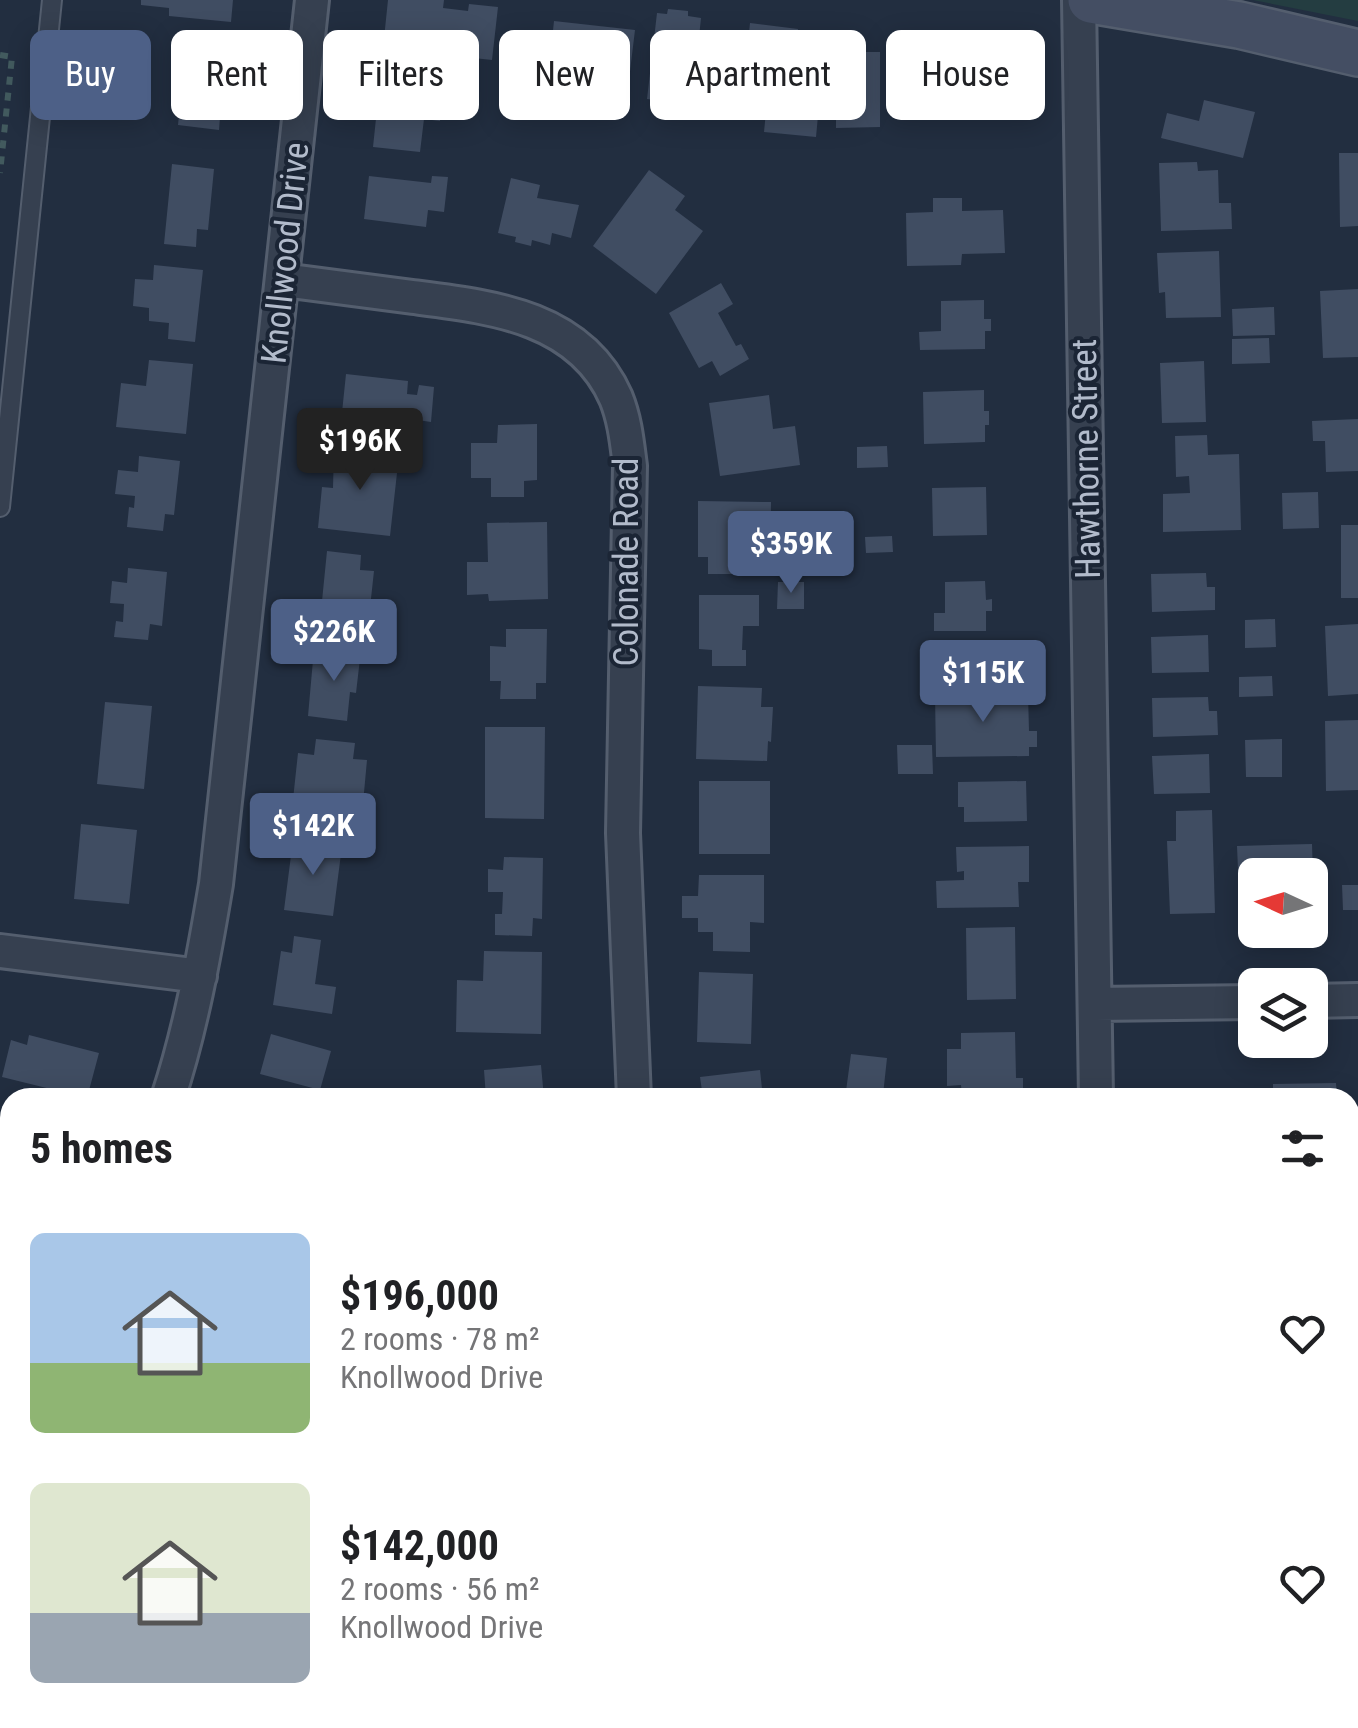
<!DOCTYPE html>
<html lang="en">
<head>
<meta charset="utf-8">
<style>
  body { margin:0; font-family:"Roboto Condensed",sans-serif; background:#f6f6f6; color:#202124; height:100vh; display:flex; flex-direction:column; font-size:38px; white-space:nowrap }
  * { box-sizing:border-box; margin:0 }
  p { font-size:32px; color:#757577 }
  .icon { flex:none; width:55px; height:55px; fill:none; stroke:currentColor; stroke-width:2; stroke-linecap:round; stroke-linejoin:round }
  .map { position:relative; flex:1; overflow:hidden }
  .sheet { position:absolute; left:0px; top:1088px; width:1360px; height:642px; display:flex; flex-direction:column; background:#fff; border-radius:30px 30px 0 0; box-shadow:0 5px 25px #0003 }
  .sheet>* { flex:none }
  .top-card { position:absolute; left:30px; top:30px; width:1300px; height:90px; display:flex; gap:20px }
  .needle { width:65px; rotate:274deg }
  .controls { position:absolute; left:1238px; top:858px; display:grid; gap:20px }
  .controls a { display:grid; place-items:center; width:90px; height:90px; border-radius:15px; background:#fff; box-shadow:0 5px 25px #0003; font-size:50px }
  .price { position:absolute; translate:-50% -85px; padding:0 22px; border-radius:10px; background:#4d6087; color:#fff; font-size:32px; line-height:65px; filter:drop-shadow(0 2px 5px #0008) }
  .price::after { content:''; position:absolute; left:50%; top:60px; width:30px; height:22px; margin-left:-15px; background:inherit; clip-path:polygon(0 0,100% 0,50% 100%) }
  .price.current { background:#222; color:#fff }
  ul { padding:0; list-style:none }
  li { display:flex; align-items:center; gap:30px; height:250px; padding:0 30px }
  li span { display:grid; place-items:center; flex:none; width:280px; height:200px; border-radius:15px; color:#555 }
  li>.icon { margin-inline-start:auto }
  span .icon { width:120px; height:120px; fill:#fffc; stroke-width:1 }
  li b { font-size:42px }
  h2 { display:flex; justify-content:space-between; align-items:center; height:120px; padding:0 30px; font-size:42px }
  .tag { padding:0 35px; border-radius:15px; background:#fff; box-shadow:0 5px 25px #0003; font-size:35px; line-height:90px }
  .tag.current { background:#4d6087; color:#fff }
  .map>svg:first-child { display:block }
  .green { fill:#243d41 }
  .building { fill:#404d62 }
  .lines { fill:none; stroke-linecap:round; stroke-linejoin:round }
  .lane-casing { stroke:#545e6e; stroke-width:22 }
  .street-casing { stroke:#545e6e; stroke-width:38 }
  .secondary-casing { stroke:#545e6e; stroke-width:50 }
  .path { stroke:#425a5e; stroke-width:6; stroke-dasharray:8 8; stroke-linecap:butt }
  .lane { stroke:#364050; stroke-width:18 }
  .street { stroke:#364050; stroke-width:32 }
  .secondary { stroke:#444e63; stroke-width:45 }
  .labels { text-anchor:middle; stroke-width:8; stroke-linejoin:round; paint-order:stroke }
  .street-label { font-size:35px; fill:#b2bbcb; stroke:#1b2535 }
</style>
</head>
<body>
<div class="map">
<svg width="1358" height="1728" viewBox="0 0 1358 1728">
  <rect width="100%" height="100%" fill="#222e40"/>
  <path class="green" d="M1253,0h105v21z"/>
  <path class="building" d="M141,0h92l-2,22 -62,-6v-8l-28,-3z
    M388,0h56l-1,8 25,3 1,-7 29,3 -6,53 -109,-12z
    M668,9l20,2v5l13,2 -5,48 11,1 -5,39 -55,-7 10,-86 10,1z
    M554,21l81,9 -7,58 -47,-6 -1,9 -33,-4z
    M750,23l48,6 -4,38 -48,-6z
    M965,51l1,57 -74,1 -1,-52h17v-5z
    M836,52h44v75l-44,1z
    M381,71l64,7 -5,43 -16,-2 -4,33 -47,-5z
    M183,73l40,4 -4,53 -41,-5z
    M1204,100l51,12 -12,46 -82,-20 6,-25 32,8z
    M767,101l52,4 -3,32 -52,-5z
    M1339,153h19v73l-18,1z
    M1197,162l1,9 20,-1 1,33h12l1,26 -71,2 -2,-68z
    M172,164l42,5 -6,61 -11,-1 -1,18 -32,-3z
    M649,170l36,26 -10,14 28,21 -47,63 -63,-48z
    M369,176l62,7 1,-7 16,1 -4,35 -16,-2 -2,17 -62,-8z
    M511,178l29,7 -3,13 42,7 -8,33 -19,-5 -2,12 -18,-5 -1,6 -16,-4 1,-5 -18,-4z
    M933,198h29v13l41,-1 2,43 -43,1 -1,11 -54,1 -1,-53 27,-1z
    M1219,251l2,66 -55,1 -1,-26 -6,1 -2,-40z
    M154,265l49,5 -8,72 -27,-3 1,-16 -20,-2v-13l-16,-2 2,-27 18,1z
    M721,283l12,21 -15,9 18,33 5,-2 8,15 -29,17 -8,-15 -13,7 -30,-55z
    M1358,289v68l-35,1 -3,-67z
    M984,300v19h7v12h-6v18l-65,1 -1,-18 22,-1v-30z
    M1274,307l1,28 -42,1 -1,-27z
    M1269,338l1,25 -38,1v-25z
    M149,360l44,4 -7,70 -70,-7 5,-44 25,3z
    M1204,361l2,61 -44,1 -2,-60z
    M346,374l62,7 -1,13 10,1 2,-10 15,2 -3,35 -27,-4 -1,11 -62,-7z
    M984,390v21h5v14h-4v17l-61,2 -1,-52z
    M769,395l4,34 22,-3 5,39 -80,11 -11,-73z
    M1358,419v52l-32,1 -1,-31h-12l-1,-20z
    M537,424v56l-13,1v16h-33v-19h-20v-35h26l1,-18z
    M1207,435l1,20 31,-1 2,76 -78,2v-38l27,-1 -1,-17 -13,1 -1,-41z
    M887,446l1,21 -31,1v-21z
    M334,448l65,7 -9,81 -72,-8 4,-41 11,1z
    M139,456l41,5 -6,54 -9,-1 -2,17 -36,-4 2,-20 5,1 1,-12 -20,-2 3,-24 20,2z
    M986,487l1,48 -54,1 -1,-48z
    M1318,492l1,36 -36,1 -1,-36z
    M698,501l73,1 -1,72h-62v-17h-10z
    M547,522l1,77 -59,2 -1,-7 -21,1v-33h21l-1,-39z
    M1341,525h17v73h-17z
    M892,536l1,16 -27,1 -1,-16z
    M327,551l34,4 -1,15 14,1 -6,55 -48,-5z
    M128,568l39,4 -5,54 -12,-2 -2,16 -34,-3 2,-16 7,1 1,-18 -14,-1 2,-22 15,2z
    M1206,573l1,14h8v23l-63,2 -1,-38z
    M985,581l1,19 6,-1v12h-6v20h-52v-18h11v-31z
    M778,582h26v27h-27z
    M699,595h60v31h-16l-1,24h4v16h-34v-16l-13,-1z
    M1275,619l1,28 -31,1v-28z
    M1358,624v70l-30,2 -3,-70z
    M506,629h41l-1,54h-10v16h-36l1,-18h-11v-35l16,1z
    M1208,635l1,37 -57,1 -1,-36z
    M327,647l34,3 -5,43 -6,-1 -3,29 -39,-5 5,-56 13,2z
    M1272,676l1,20 -34,1v-20z
    M698,686l64,2 -1,19h12l-2,35 -3,-1 -1,20 -71,-2z
    M1028,693l1,38h8v16h-8v9l-93,1 -1,-63z
    M1208,697l1,14h8l1,24 -65,2 -1,-39z
    M105,702l47,4 -8,83 -47,-5z
    M1358,720v70l-32,1 -1,-70z
    M485,727h60l-1,92 -59,-1z
    M316,739l39,4 -2,16 14,1 -6,65 -70,-7 7,-65 16,2z
    M1282,739v38h-36l-1,-37z
    M897,745h35l1,29h-35z
    M1209,754l1,39 -56,1 -2,-38z
    M699,781h71v73h-71z
    M1026,781l1,40 -63,1v-15h-6v-25z
    M1212,810l3,103 -45,1 -3,-73h9v-30z
    M81,824l56,6 -8,74 -55,-5z
    M293,840l49,6 -9,70 -49,-6z
    M1312,844l1,31h-58v18h-16l-2,-47z
    M1029,846v36h-11l1,25 -82,1 -1,-27 28,-1v-9l-7,1 -1,-25z
    M504,857l39,1 -1,61 -9,-1 -1,18 -37,-1v-21h7l1,-22h-15v-23l15,1z
    M699,875h65v48l-14,-1v30l-37,-1v-19h-15v-14h-16v-22h16z
    M1342,885h16v25h-15z
    M1015,927l1,72 -49,1 -1,-72z
    M294,936l27,4 -6,44 21,3 -4,27 -59,-9 8,-54 11,2z
    M484,951l58,1 -1,82 -85,-2 1,-52 26,1z
    M699,972l54,2 -2,70 -54,-2z
    M1015,1032l1,46h7v20h-61l-1,-13 -14,1v-37h14v-16z
    M271,1034l60,17 -11,39 -60,-16z
    M29,1035l70,18 -12,45 -85,-21 9,-37 16,5z
    M851,1054l36,4 -4,37 -37,-4z
    M541,1065l3,33h-58l-2,-28z
    M760,1070l3,28h-60l-3,-21z
    M1336,1083l1,15h-64v-14z
    M1233,1088v10h-64v-9z
    M10,1105v51l-10,-4v-23z
    M0,1200l10,15v19l-10,7z
    M1358,1547v96h-8v-29h4l-1,-10h-3v-56z
    M0,1636l6,15 4,1v31h-3l3,17 -10,3z
    M317,1720h43l2,8h-55l-2,-6z
    M387,1720h70l1,8h-71z
    M480,1720h67l1,8h-68z
    M584,1720h55v8h-55z
    M797,1720h67v8h-67z
    M971,1720h63v6l-63,1z
    M1203,1720h57v8h-57z"/>
  <g class="lines">
    <g class="lane-casing">
      <path id="lane" d="M0,507l52,-507"/>
    </g>
    <g class="street-casing">
      <path id="street" d="M1079,0l17,1098
        M283,280c43,6 87,11 130,17 78,10 167,19 203,101 9,22 11,45 14,68l-7,367 11,265
        M0,951l200,25
        M1310,1001l48,-1
        M1095,1004l160,-2
        M168,1098c23,-70 36,-142 48,-214l96,-884
        M0,1347l10,2
        M1350,1473h8
        M111,1720l4,8
        M717,1720l1,8
        M1105,1720v8"/>
    </g>
    <g class="secondary-casing">
      <path id="secondary" d="M1091,0l148,25 119,28"/>
    </g>
    <path class="path" d="M0,55l12,2 -12,116"/>
    <use href="#lane" class="lane"/>
    <use href="#street" class="street"/>
    <use href="#secondary" class="secondary"/>
  </g>
  <g class="labels">
    <g class="street-label">
      <text transform="translate(285 253) rotate(-84)" y="12">Knollwood Drive</text>
      <text transform="translate(1086 459) rotate(-91)" y="12">Hawthorne Street</text>
      <text transform="translate(626 562) rotate(-90)" y="12">Colonade Road</text>
    </g>
  </g>
</svg>
<div class="controls">
<a><svg class="needle" viewBox="-14 -14 28 28"><path d="M0-13l5 13h-10z" fill="#e53935"/><path d="M0 13l5-13h-10z" fill="#757577"/></svg></a>
<a><svg class="icon" aria-label="layers" viewBox="0 0 24 24"><path d="M12 4l9 5-9 5-9-5zM3 14l9 5 9-5"/></svg></a>
</div>
<b class="price current" style="left:360px;top:493px">$196K</b>
<b class="price" style="left:791px;top:596px">$359K</b>
<b class="price" style="left:334px;top:684px">$226K</b>
<b class="price" style="left:983px;top:725px">$115K</b>
<b class="price" style="left:313px;top:878px">$142K</b>
<div class="top-card">
<a class="tag current">Buy</a>
<a class="tag">Rent</a>
<a class="tag">Filters</a>
<a class="tag">New</a>
<a class="tag">Apartment</a>
<a class="tag">House</a>
</div>
<section class="sheet">
<h2>5 homes<svg class="icon" aria-label="filters" viewBox="0 0 24 24"><path d="M4 7h16M4 17h16"/><circle cx="9" cy="7" r="2"/><circle cx="15" cy="17" r="2"/></svg></h2>
<ul>
<li><span style="background:linear-gradient(#a9c7e8 65%,#8fb573 0)"><svg class="icon" aria-label="home" viewBox="0 0 24 24"><path d="M3 11l9-7 9 7M6 9v11h12V9"/></svg></span><div><b>$196,000</b><p>2 rooms · 78 m²</p><p>Knollwood Drive</p></div><svg class="icon" aria-label="heart" viewBox="0 0 24 24"><path d="M12 20l-8-8c-3-5 5-10 8-4 3-6 11-1 8 4z"/></svg></li>
<li><span style="background:linear-gradient(#dfe7d0 65%,#9aa5b1 0)"><svg class="icon" aria-label="home" viewBox="0 0 24 24"><path d="M3 11l9-7 9 7M6 9v11h12V9"/></svg></span><div><b>$142,000</b><p>2 rooms · 56 m²</p><p>Knollwood Drive</p></div><svg class="icon" aria-label="heart" viewBox="0 0 24 24"><path d="M12 20l-8-8c-3-5 5-10 8-4 3-6 11-1 8 4z"/></svg></li>
</ul>
</section>
</div>
</body>
</html>
